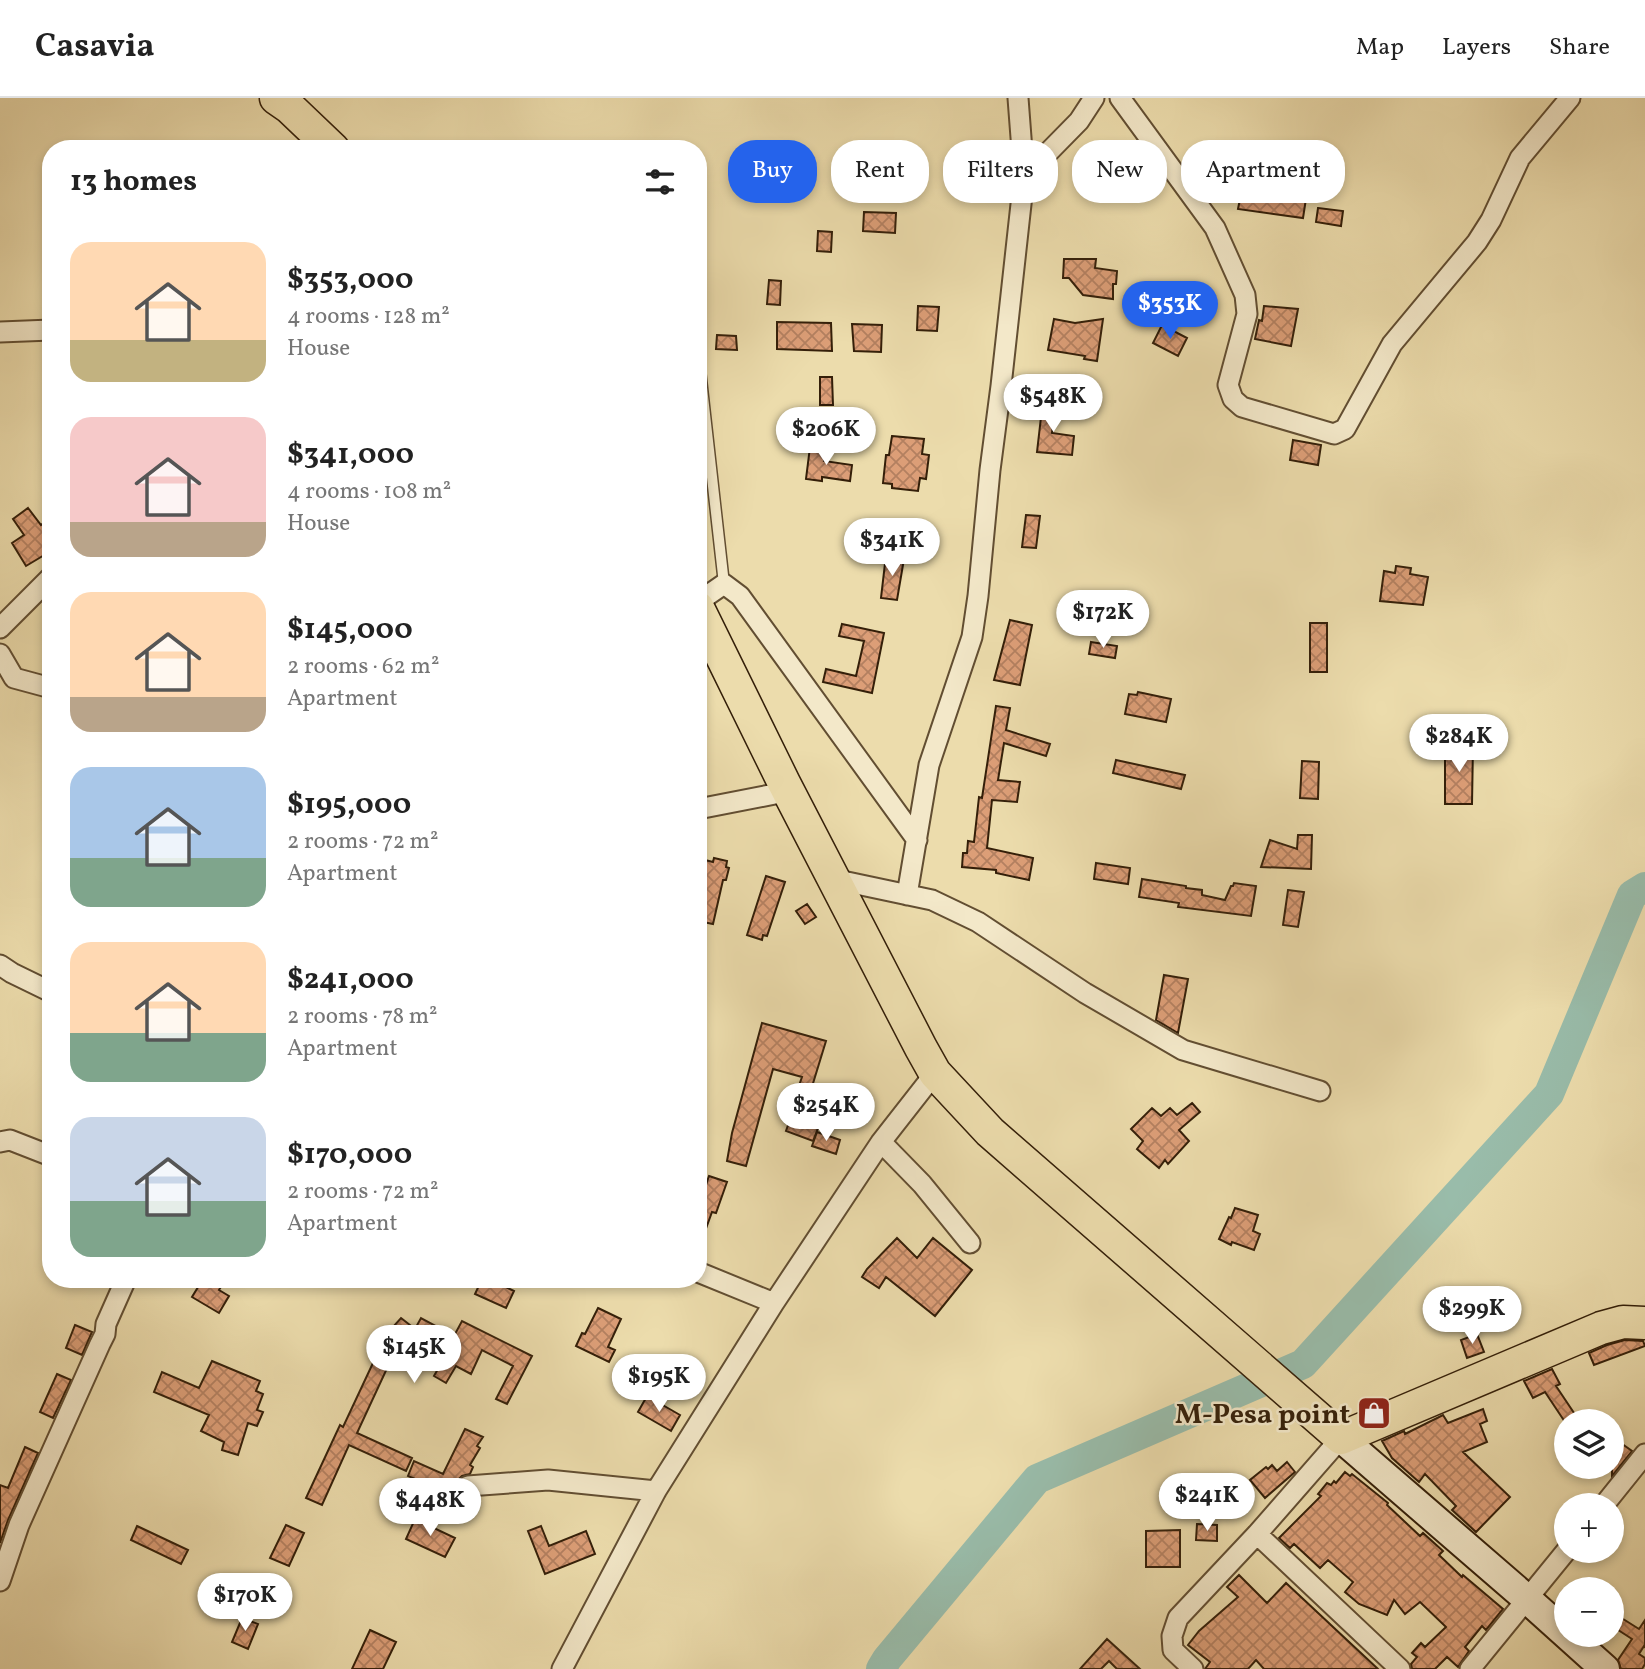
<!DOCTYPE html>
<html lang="en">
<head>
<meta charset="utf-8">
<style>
  body { margin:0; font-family:Vollkorn,serif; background:#f2f2f2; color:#222; height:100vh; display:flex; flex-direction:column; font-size:26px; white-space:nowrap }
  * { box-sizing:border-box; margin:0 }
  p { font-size:23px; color:#767676 }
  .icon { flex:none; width:38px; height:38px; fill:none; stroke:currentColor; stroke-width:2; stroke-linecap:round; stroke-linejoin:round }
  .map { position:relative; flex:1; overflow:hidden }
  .side { position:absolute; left:42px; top:42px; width:665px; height:1148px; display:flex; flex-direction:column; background:#fff; border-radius:28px; box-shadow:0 4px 10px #0003 }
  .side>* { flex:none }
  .top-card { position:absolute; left:728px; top:42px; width:665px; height:63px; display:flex; gap:14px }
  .buttons { position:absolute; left:1554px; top:1311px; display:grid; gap:14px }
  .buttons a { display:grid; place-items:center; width:70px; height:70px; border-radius:50%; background:#fff; box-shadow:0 4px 10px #0003; font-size:35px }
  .price { position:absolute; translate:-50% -60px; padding:0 16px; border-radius:24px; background:#fff; color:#222; font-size:23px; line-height:46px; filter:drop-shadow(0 2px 4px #0008) }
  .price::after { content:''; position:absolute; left:50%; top:42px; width:21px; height:16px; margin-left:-10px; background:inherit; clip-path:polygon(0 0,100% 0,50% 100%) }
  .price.active { background:#2563eb; color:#fff }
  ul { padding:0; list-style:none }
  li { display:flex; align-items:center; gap:21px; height:175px; padding:0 28px }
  li span { display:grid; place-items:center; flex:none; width:196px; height:140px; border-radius:21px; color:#555 }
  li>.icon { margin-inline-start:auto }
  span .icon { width:84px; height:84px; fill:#fffc; stroke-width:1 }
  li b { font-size:30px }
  h2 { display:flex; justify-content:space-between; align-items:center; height:84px; padding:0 28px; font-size:30px }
  .pill { padding:0 24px; border-radius:28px; background:#fff; box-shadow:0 4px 10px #0003; font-size:24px; line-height:63px }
  .pill.active { background:#2563eb; color:#fff }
  header { display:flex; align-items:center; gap:42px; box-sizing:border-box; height:98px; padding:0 35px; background:#fff; border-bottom:2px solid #e0e0e0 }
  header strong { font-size:33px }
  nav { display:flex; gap:38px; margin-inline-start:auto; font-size:24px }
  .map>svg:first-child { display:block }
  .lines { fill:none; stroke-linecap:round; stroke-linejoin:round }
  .river { stroke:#99bcaa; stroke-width:30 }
  .building { fill:url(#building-cross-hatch); stroke:#341f09; stroke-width:2 }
  .lane-casing { stroke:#624e32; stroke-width:13 }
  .street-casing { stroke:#624e32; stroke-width:23 }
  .secondary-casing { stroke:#341f09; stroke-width:32 }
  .primary-casing { stroke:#341f09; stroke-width:35 }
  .lane { stroke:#f3e8c9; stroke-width:10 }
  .street { stroke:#f3e8c9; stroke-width:19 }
  .secondary { stroke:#f3e8c9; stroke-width:28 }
  .primary { stroke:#ecdcac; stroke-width:32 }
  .labels { text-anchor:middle; stroke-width:5; stroke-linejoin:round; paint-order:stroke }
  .poi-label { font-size:28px; font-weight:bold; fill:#341f09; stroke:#f3e8c9; text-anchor:end }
</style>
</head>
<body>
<header>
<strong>Casavia</strong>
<nav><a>Map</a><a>Layers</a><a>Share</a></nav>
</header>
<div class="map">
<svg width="1645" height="1571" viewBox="0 0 1645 1571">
  <defs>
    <pattern id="building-cross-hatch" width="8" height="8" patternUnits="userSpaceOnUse" patternTransform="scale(1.75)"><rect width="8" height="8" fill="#dc9e77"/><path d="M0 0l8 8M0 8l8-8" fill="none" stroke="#b38060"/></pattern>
  </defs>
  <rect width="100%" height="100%" fill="#ecdcac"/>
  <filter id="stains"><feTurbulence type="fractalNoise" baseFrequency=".00286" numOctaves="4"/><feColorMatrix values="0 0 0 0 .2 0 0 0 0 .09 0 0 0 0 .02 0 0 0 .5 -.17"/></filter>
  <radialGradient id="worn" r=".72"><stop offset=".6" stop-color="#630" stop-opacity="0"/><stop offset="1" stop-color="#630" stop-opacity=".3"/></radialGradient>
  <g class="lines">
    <path class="river" d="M881,1571l6,-10 150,-180 266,-115 246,-270 83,-199 13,-8"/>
  </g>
  <path class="building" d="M782,60l14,1 -1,23 -14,-1z
    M1277,72l33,3 -7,45 -65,-9 3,-15 9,2v-5l8,1 2,-11 17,3z
    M1318,110l25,3 -2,15 -25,-4z
    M864,114l32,1 -1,20 -32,-2z
    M818,133l14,1 -1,20 -14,-1z
    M1064,161h32l-1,9 22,3 -1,13h-3v15l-30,-4 -14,-17h-6z
    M769,182l12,1 -1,24 -13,-1z
    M918,208l21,1 -2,24 -20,-1z
    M1264,208l34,3 -7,37 -36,-7 4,-19 3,1z
    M1054,221l21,4 28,-4 -6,42 -13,-2 1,-3 -37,-6z
    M777,224l54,1 1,28 -55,-2z
    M852,226l30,1 -1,27 -27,-1z
    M1162,227l25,13 -9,18 -25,-13z
    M717,237l19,1 1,14 -21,-1z
    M820,279h12l1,28h-13z
    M1043,302l13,2 -4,31 22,3 -2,19 -35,-3z
    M892,338l32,3 -2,15 7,1 -3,24 -6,-1 -2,13 -26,-3v-4l-9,-1 3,-28h3z
    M1293,342l28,5 -3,20 -28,-5z
    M810,349l16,2 -2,12 28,4 -2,16 -28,-4v4l-16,-2z
    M28,410l13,17 4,-3 6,9v20l-25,15 -14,-23 12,-8 -11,-16z
    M1026,417l14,1 -4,32 -14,-1z
    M886,457l18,4 -7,41 -16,-2z
    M1396,468l15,2 -1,6 18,3 -5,28 -43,-4 4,-30 11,2z
    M1010,522l22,5 -12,60 -26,-5z
    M1310,525h17v49h-17z
    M842,526l42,9 -12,60 -49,-11 3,-13 30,7 8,-35 -25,-5z
    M1091,544l26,4 -2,12 -26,-4z
    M1138,594l33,7 -5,23 -41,-8 4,-20 8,1z
    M996,608l14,2 -4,22 44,14 -4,12 -42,-13 -6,37 22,2 -3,20 -25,-2 -5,48 46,10 -4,22 -33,-7v-3l-34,-3 1,-14h4l1,-12 6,1 5,-45 3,1z
    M1445,647h28l-1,59h-27z
    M1116,662l69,15 -4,14 -68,-16z
    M1302,663l17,1 -1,37 -18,-1z
    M1298,737h14l-1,34 -50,-2 9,-27 27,9z
    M714,760l13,3 -1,6 3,1 -3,12h-3l-10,44 -15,-3v-31l7,-30 8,2z
    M1096,765l34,5 -2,16 -34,-5z
    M766,778l19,6 -18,54 -4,-1 -1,5 -15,-5z
    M1142,781l44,7v2l16,2v5l23,5 6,-14h2l1,-3 22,3 -5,30 -73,-9 1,-4 -40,-6z
    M1288,792l16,2 -6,35 -15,-2z
    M807,806l9,13 -11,7 -9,-13z
    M1164,877l24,4 -10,54 -22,-13z
    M762,925l64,18 -15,49 19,7 -17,44 -27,-10 13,-36 -3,-1 6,-17 -29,-8 -27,97 -19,-5 5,-28z
    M1192,1005l8,9 -21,18 10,11 -21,23 -3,-4 -6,8 -22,-19 6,-8 -12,-12 21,-21 9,8 9,-8 7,7z
    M817,1034l23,8 -4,14 -24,-8z
    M709,1078l18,6 -11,31 -4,-1 -12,33h-2v-37z
    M1235,1110l23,7 -5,16 7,3 -6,16 -22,-8 -1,3 -12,-6 10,-22 2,1z
    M897,1140l20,20 16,-20 39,32 -37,46 -49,-39 -7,11 -17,-11 5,-8z
    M203,1181h23l-7,11 10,6 -10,17 -27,-16z
    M482,1181h7l25,12 -8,17 -31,-14z
    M598,1210l23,11 -13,28 7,3 -6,12 -33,-16 6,-13 3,1z
    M401,1220l14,11 6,-11 33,18 8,-15 70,35 -25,48 -11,-5 17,-33 -31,-16 -11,24 -15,-8 -10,17 -12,-7 4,-7 -39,-22 -10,17 -32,69 55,25 -6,13 -57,-26 -27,60 -16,-7 34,-73 3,2 37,-79 -3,-2 7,-11 1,1z
    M75,1227l17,7 -10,23 -16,-7z
    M1477,1236l7,18 -17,6 -6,-18z
    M1625,1242l18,1 2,5 -51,19 -5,-12 18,-8z
    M212,1263l48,20 -4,10 7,3 -6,16 6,2 -6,14 -9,-3 -10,32 -16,-5 2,-8 -23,-11 8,-16 -55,-23 8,-20 37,16z
    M1552,1271l8,15 -4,2 20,30 -11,6 -20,-30 -12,6 -9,-17z
    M57,1276l14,6 -18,38 -13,-6z
    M647,1298l33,19 -9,16 -33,-19z
    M1483,1311l4,12 -7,3 7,18 -24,10 47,45 -34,35 -24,-22 4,-4 -31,-32 -6,8 -27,-24 -10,-17 22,-10 1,3 38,-19 5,8z
    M465,1331l18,8 -6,9 3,2 -10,17 3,2 -3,7 -8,2 -5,5 -1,7 4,7 -1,3 -51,-22 6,-15 29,13z
    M1618,1343l14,10 -20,25v-27z
    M25,1349l13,6 -30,67 -8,23v-58l8,3z
    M1287,1364l8,10 -30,26 -15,-18 16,-13 2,2 4,-4 5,6z
    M1345,1374l5,4 2,-2 36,29 -1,2 33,31 3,-3 20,18 -4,4 23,22 1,-2 40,34 -17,21 -4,-4 -17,21 4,4 -11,16 -11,-10 -12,12h-23l-1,-5 6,-7 -5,-4 9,-10 4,4 21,-20 -26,-25 -15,12 -11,-14 -7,15 -28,-11 -14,-12 8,-10 -25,-22 -8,8 -26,-24 -4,4 -11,-10 42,-42 -3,-2 9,-11 4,2 3,-4 2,2z
    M415,1421l40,19 -10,19 -39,-18z
    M1197,1426l20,1v16l-21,-1z
    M286,1427l18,8 -15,33 -19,-8z
    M137,1428l51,24 -7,14 -50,-24z
    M541,1428l8,20 37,-15 9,23 -50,20 -17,-43z
    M1180,1432v37h-34v-36z
    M1239,1477l28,28 19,-20 92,86h-114l-8,-9 -8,9h-43l5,-7 -22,-17 11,-14 39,-34 -11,-10z
    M1612,1514l27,17 6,-9v27l-1,-1 -5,8 6,4v6l-3,5h-21l-3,-9 14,-21 -20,-13z
    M242,1520l16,6 -10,25 -16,-7z
    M370,1532l26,12 -13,27h-31z
    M1107,1541l33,30h-23l-8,-8 -8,8h-21z"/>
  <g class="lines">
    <g class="lane-casing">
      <path id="lane" d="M698,254l26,232"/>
    </g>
    <g class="street-casing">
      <path id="street" d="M1018,0l6,79
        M1120,0l95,130 30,67 2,19 -19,71 5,14 9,8 92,27 11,-5 47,-85 85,-102 14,-22 29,-62 50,-60
        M0,234l51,-2
        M698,504l26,-18 16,12 177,244
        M0,530l51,-51
        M0,556l14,24 37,10
        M698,711l77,-15 9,-11
        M833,781l99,21 46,22 107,71 98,57 137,41
        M907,797l22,-130 43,-128 6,-41 12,-126 11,-84 23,-209 55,-56 15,-23
        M0,867l12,8 39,19
        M0,1044l10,-2 41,16
        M881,1044l41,42 48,59
        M698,1174l76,31
        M468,1388l80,-6 108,11
        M1604,1407l41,-51
        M1257,1436l143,135
        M0,1483l19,-56 81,-181 5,-10 1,-10 20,-45
        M562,1571l94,-178 118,-188 107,-161 54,-69
        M1193,1571l-20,-19 -1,-14 6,-18 79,-84 84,-96
        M1470,1571l97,-119"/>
    </g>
    <g class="secondary-casing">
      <path id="secondary" d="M1341,1340l186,161 78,70"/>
    </g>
    <g class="primary-casing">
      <path id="primary" d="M276,0l13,9 44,42
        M698,510l86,175 137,265 14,25 55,59 351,306 260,-110 22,-6 22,1"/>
    </g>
    <use href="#lane" class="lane"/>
    <use href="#street" class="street"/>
    <use href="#secondary" class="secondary"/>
    <use href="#primary" class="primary"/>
  </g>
  <defs>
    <g id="shop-square" transform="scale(1.75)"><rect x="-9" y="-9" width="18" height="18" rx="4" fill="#8f2418" stroke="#f3e8c9"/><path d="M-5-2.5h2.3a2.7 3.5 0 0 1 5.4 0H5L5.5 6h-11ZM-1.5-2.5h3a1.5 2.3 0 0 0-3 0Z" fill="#fff"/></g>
  </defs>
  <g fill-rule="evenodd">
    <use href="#shop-square" x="1374" y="1315"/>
  </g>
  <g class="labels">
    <g class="poi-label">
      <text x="1350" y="1325">M-Pesa point</text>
    </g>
  </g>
  <rect width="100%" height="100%" filter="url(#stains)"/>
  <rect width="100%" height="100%" fill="url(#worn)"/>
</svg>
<div class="buttons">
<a><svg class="icon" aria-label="layers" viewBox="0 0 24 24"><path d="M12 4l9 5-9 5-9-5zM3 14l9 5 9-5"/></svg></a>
<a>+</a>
<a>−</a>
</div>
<b class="price active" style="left:1170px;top:243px">$353K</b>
<b class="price" style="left:1053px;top:336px">$548K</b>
<b class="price" style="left:826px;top:369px">$206K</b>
<b class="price" style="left:892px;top:480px">$341K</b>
<b class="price" style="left:1103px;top:552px">$172K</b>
<b class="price" style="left:1459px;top:676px">$284K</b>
<b class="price" style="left:826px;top:1045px">$254K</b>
<b class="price" style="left:1472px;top:1248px">$299K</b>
<b class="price" style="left:414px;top:1287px">$145K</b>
<b class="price" style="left:659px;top:1316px">$195K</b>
<b class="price" style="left:1207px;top:1435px">$241K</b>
<b class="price" style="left:430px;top:1440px">$448K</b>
<b class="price" style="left:245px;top:1535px">$170K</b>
<div class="top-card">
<a class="pill active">Buy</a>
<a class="pill">Rent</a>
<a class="pill">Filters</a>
<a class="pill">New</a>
<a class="pill">Apartment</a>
</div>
<section class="side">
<h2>13 homes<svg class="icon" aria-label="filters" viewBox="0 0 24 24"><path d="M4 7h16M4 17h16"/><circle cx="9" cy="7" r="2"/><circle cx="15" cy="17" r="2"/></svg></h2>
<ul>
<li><span style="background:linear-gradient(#ffd9b3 70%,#c2b280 0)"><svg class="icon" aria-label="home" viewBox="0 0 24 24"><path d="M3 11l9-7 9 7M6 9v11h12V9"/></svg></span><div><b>$353,000</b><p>4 rooms · 128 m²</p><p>House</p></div></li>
<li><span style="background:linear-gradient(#f6c9c9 75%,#b9a48a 0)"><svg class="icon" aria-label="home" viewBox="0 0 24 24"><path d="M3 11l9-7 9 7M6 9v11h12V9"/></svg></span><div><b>$341,000</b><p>4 rooms · 108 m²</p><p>House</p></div></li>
<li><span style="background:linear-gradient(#ffd9b3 75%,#b9a48a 0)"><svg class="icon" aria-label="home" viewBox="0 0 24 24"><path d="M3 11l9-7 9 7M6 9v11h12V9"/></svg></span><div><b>$145,000</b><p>2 rooms · 62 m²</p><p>Apartment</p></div></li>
<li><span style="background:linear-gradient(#a9c7e8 65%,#7fa58c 0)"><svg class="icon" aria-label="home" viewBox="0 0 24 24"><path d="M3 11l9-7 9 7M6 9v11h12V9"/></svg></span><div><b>$195,000</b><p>2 rooms · 72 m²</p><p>Apartment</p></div></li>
<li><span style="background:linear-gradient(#ffd9b3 65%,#7fa58c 0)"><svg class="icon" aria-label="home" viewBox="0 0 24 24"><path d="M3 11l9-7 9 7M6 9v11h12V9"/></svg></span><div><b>$241,000</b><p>2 rooms · 78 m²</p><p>Apartment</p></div></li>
<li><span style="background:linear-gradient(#c9d6e8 60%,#7fa58c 0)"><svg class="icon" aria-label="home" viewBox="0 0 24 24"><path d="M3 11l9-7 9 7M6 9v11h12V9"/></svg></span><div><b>$170,000</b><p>2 rooms · 72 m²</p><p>Apartment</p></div></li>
</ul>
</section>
</div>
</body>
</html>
